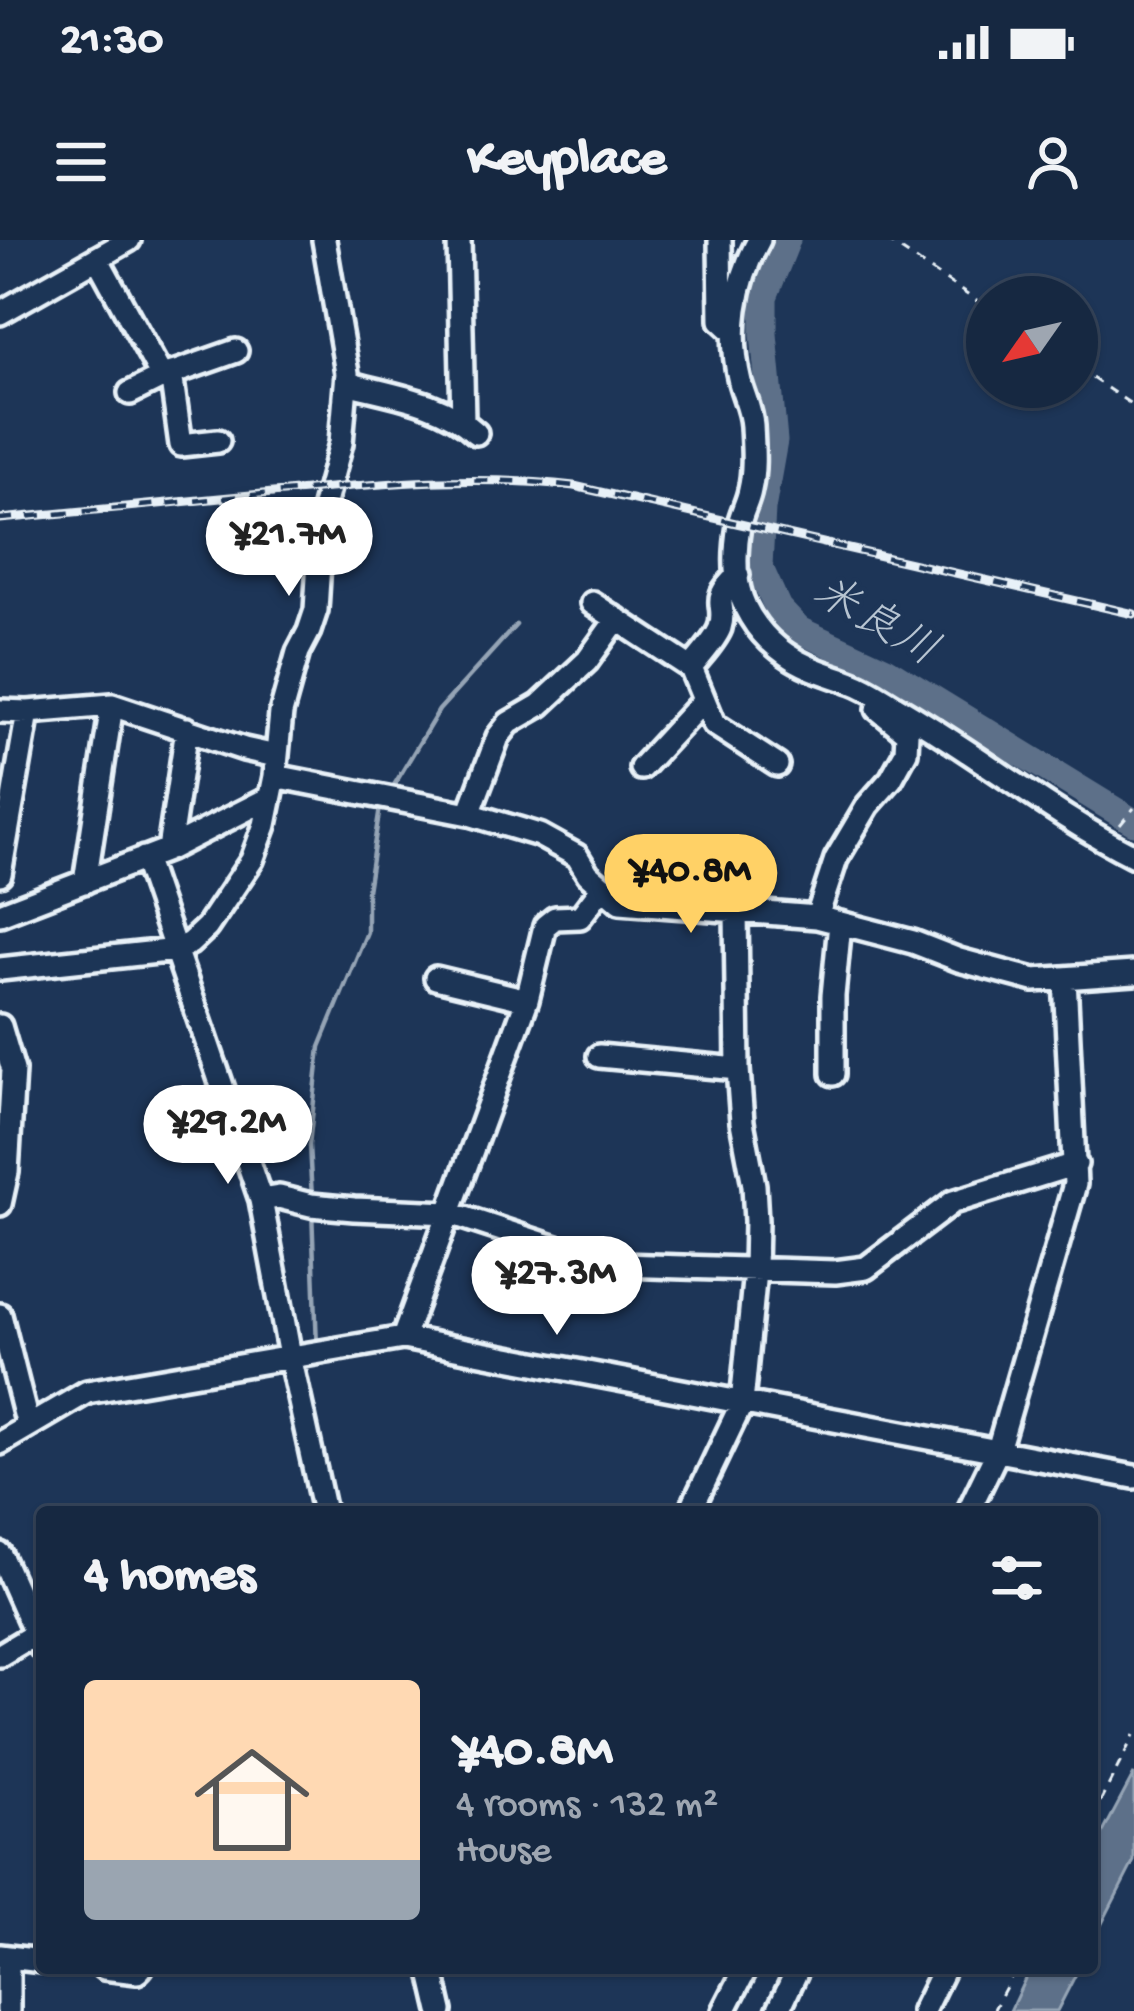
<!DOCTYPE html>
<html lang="en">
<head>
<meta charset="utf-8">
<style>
  body { margin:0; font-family:"Gochi Hand","Klee One",sans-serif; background:#1f3048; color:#f1f3f6; height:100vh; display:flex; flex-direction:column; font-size:45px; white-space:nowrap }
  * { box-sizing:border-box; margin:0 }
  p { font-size:39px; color:#9ea6b1 }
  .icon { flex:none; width:66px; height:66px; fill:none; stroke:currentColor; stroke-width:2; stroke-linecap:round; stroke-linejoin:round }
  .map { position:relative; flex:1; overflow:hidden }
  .panel { position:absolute; left:36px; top:1266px; width:1062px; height:468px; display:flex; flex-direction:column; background:#162841; border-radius:12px; box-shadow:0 3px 9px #0004,0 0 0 3px #35445a }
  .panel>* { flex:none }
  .needle { width:78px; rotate:236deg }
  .buttons { position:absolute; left:966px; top:36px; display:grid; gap:24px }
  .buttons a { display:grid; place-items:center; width:132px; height:132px; border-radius:50%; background:#162841; box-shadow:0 3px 9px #0004,0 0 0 3px #35445a; font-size:60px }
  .price { position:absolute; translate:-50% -102px; padding:0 27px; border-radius:42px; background:#fff; color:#222; font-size:39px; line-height:78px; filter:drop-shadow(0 3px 6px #0008) }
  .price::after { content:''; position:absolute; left:50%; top:72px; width:36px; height:27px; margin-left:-18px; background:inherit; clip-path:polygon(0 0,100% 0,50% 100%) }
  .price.selected { background:#ffd166; color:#111 }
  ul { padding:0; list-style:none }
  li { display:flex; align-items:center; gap:36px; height:300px; padding:0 48px }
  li+li { border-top:3px solid #35445a }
  li span { display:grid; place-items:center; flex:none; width:336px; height:240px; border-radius:12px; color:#555 }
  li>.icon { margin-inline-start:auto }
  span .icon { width:144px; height:144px; fill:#fffc; stroke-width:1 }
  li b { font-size:51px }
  h2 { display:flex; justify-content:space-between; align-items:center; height:144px; padding:0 48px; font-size:51px }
  .status { display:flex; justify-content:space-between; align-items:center; height:84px; padding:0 60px; background:#162841; direction:ltr }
  .status svg { height:33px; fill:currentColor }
  header { display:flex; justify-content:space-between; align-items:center; height:156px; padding:0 48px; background:#162841; font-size:54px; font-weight:700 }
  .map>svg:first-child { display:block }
  .water { fill:#5d7089; stroke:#95a4b5; stroke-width:3 }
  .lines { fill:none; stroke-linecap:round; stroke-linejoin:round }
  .stream { stroke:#95a4b5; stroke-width:4.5 }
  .river { stroke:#5d7089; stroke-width:27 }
  .minor-casing { stroke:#e8f1f8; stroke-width:30 }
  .path { stroke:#e8f1f8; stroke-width:3; stroke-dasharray:9 9; stroke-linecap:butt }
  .minor { stroke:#1d3557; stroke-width:21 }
  .rail-casing { stroke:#e8f1f8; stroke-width:9 }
  .rail { stroke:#1d3557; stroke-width:4.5; stroke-dasharray:14; stroke-linecap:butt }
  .labels { text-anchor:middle; stroke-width:9; stroke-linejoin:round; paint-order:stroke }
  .water-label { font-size:45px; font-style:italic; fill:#b7c4d1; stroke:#1d3557 }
</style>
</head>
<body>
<div class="status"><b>21:30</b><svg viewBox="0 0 49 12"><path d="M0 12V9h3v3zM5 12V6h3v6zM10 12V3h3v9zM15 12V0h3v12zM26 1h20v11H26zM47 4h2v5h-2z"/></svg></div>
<header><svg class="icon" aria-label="menu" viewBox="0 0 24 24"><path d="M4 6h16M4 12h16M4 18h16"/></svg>Keyplace<svg class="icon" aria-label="person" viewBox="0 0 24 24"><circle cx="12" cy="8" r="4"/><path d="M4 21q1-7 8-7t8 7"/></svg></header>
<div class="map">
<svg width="1134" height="1771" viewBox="0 0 1134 1771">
  <rect width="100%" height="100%" fill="#1d3557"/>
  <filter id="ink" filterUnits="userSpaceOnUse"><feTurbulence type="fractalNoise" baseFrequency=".00833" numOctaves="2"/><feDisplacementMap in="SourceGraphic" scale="24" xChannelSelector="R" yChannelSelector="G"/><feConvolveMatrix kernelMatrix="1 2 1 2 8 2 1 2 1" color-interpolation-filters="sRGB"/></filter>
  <g filter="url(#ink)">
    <path class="water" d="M1134,1534v87l-42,82v-90z
      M1030,1728h49l-22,43h-47z"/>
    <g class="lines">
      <path class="stream" d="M390,552l49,-82 77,-85
        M312,958l-3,-53 11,-98 47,-115v-41l13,-84
        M312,969l5,139
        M298,1128l20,-4v-5
        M127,1156l160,-26
        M65,1177l33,-16"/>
      <path class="river" d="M787,0l-23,57v37l10,107 -12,68 -3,57 19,42 21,22 87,40 248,152"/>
      <g class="minor-casing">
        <path id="minor" d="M459,0l4,181
          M720,0l1,80 13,12
          M759,0c-24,43 -31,93 -19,142 4,15 11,28 12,44 1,21 3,43 -2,64 -2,12 -9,23 -11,35 -3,18 -5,45 0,64 6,26 25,50 47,65 21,15 43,20 67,29 14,5 27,14 40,22 83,47 156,108 241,151
          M97,18l65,119 74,-26
          M0,73l129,-73
          M171,133l10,72 37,-4
          M347,143c44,12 95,18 129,50
          M130,153l32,-16
          M592,363l99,65 23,56 63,41
          M691,428c9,-12 24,-27 29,-40 8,-26 -12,-26 18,-53
          M0,471l28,1 84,-7 132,44 32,7
          M641,528l63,-68
          M275,536l194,38 70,21 38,21 11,18 32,28 197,15 96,25 46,18 75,20 100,-7
          M469,574l29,-77 11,-14 31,-18 47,-44 30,-42
          M169,609l18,-120
          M144,618l117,342 29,156 34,156
          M0,634l28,-162
          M85,642l27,-177
          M0,674l169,-65 100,-51
          M817,677l19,-58 32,-54 23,-26 15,-27 1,-19 -29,-24
          M0,729l176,-19 14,-7 17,-16 45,-67 13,-35 10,-49 6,-63 17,-61 11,-21 7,-21 6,-96 19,-71 6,-70 -23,-133
          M436,738l91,22
          M0,786l13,44 -6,102 -7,32
          M599,816l139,13
          M833,834v-78l7,-73
          M261,960l18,-3 32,8 43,4 96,4 122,40 48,12 215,7 31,-4 87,-66 123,-38
          M0,1075l28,111
          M403,1098l124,-338 18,-74 10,-8 25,-1 22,-29
          M0,1203l87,-51 316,-54 731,139
          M690,1272l52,-109 13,-132 1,-50 -2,-36 -12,-63 -4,-53 -2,-158
          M968,1272l30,-62 77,-266 -10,-206
          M0,1314l42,95
          M0,1415l42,-25
          M0,1716l42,5
          M104,1728l33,4 4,-4
          M431,1728l10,43
          M8,1771v-54
          M724,1771l22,-43
          M778,1771l20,-43
          M923,1771l21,-43"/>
      </g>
      <path class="path" d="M886,0l101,68
        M1077,128l57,38
        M1120,585l14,-17
        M1092,1578l42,-83
        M993,1771l23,-43"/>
      <use href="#minor" class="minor"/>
      <g class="rail-casing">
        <path id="rail" d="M0,279c91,-8 182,-17 273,-26 101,-9 200,-19 301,-7l560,128"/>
      </g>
      <use href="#rail" class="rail"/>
    </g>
  </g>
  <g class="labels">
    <g class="water-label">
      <text transform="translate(878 378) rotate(30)" y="16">米良川</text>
    </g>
  </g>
</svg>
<div class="buttons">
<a><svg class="needle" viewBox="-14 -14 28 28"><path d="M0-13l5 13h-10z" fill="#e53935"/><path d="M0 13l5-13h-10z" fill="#9ea6b1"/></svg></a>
</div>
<b class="price" style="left:289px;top:359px">¥21.7M</b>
<b class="price selected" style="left:691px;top:696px">¥40.8M</b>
<b class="price" style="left:228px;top:947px">¥29.2M</b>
<b class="price" style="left:557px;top:1098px">¥27.3M</b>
<section class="panel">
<h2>4 homes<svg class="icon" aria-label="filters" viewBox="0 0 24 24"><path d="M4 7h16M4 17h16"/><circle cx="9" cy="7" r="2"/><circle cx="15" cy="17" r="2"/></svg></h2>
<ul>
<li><span style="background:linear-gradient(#ffd9b3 75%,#9aa5b1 0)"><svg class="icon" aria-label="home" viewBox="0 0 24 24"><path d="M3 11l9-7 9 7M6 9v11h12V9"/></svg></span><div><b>¥40.8M</b><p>4 rooms · 132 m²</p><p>House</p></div></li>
</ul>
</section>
</div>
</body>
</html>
